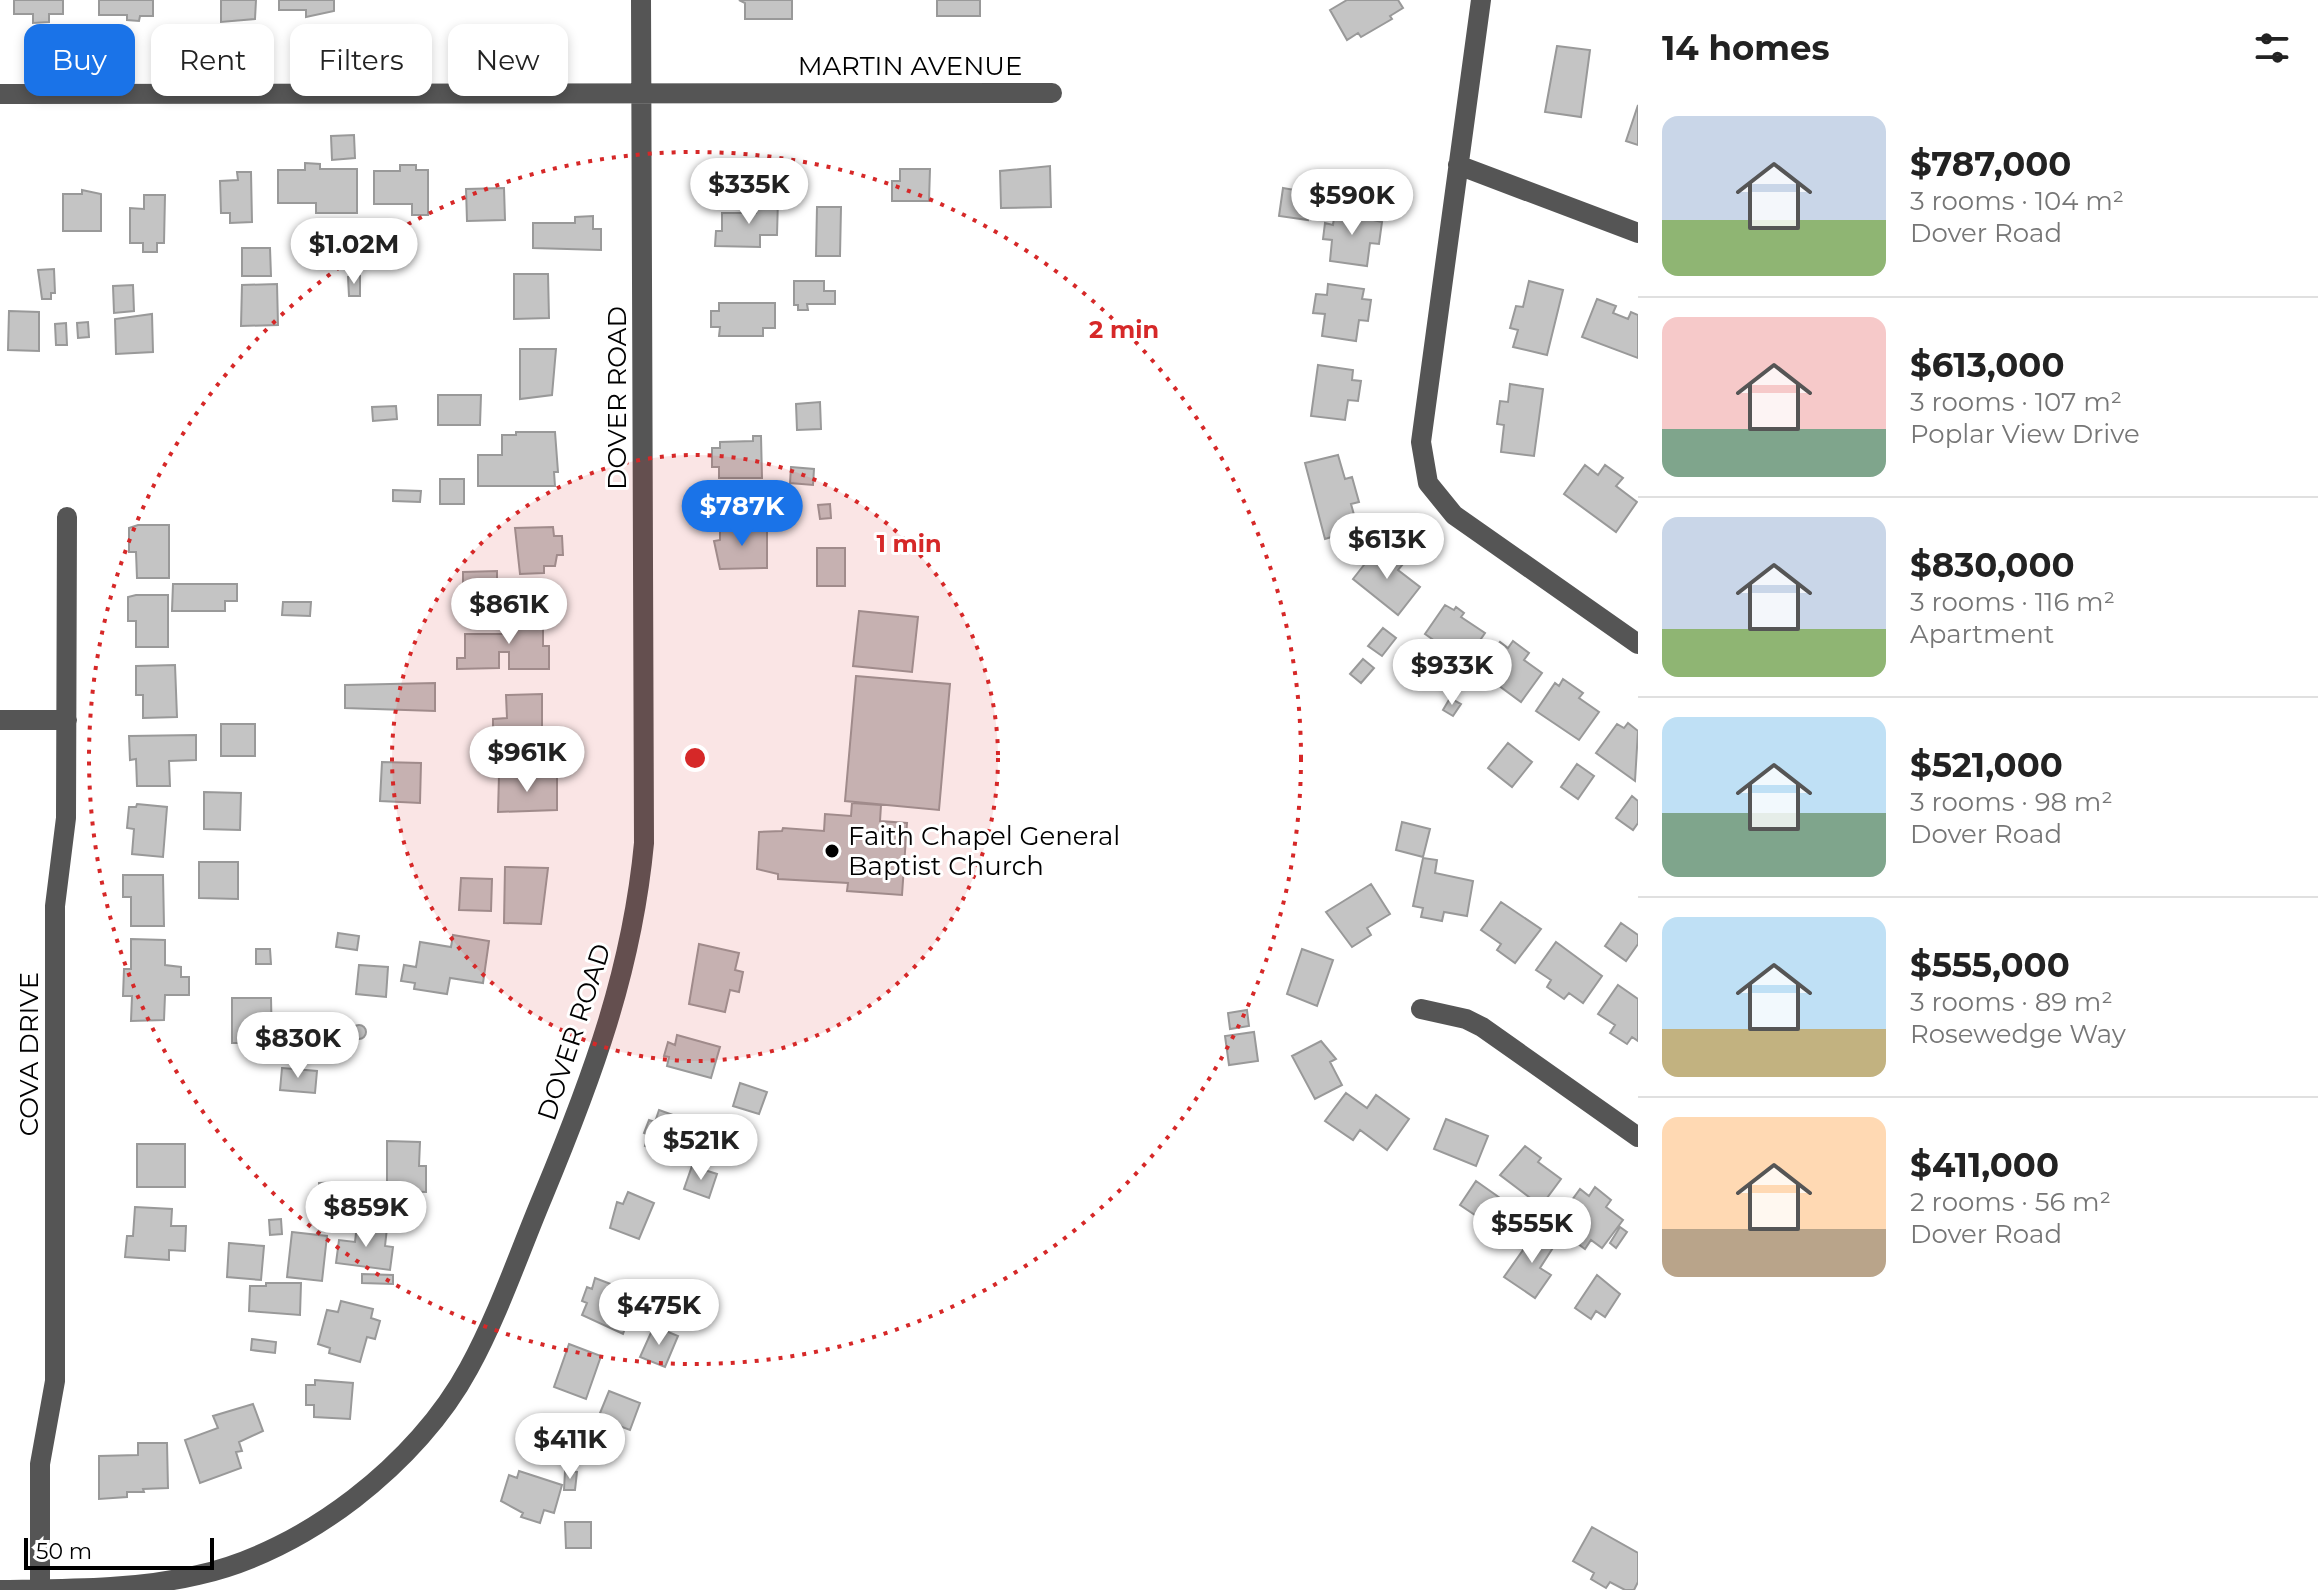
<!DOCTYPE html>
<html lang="en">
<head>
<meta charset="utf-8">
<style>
  body { margin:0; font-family:Montserrat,sans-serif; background:#f6f6f6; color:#222; height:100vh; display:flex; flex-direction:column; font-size:30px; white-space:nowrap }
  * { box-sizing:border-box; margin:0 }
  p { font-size:26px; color:#767676 }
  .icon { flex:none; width:44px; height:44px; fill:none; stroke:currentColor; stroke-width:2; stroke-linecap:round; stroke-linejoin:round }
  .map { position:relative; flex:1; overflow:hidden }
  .side { display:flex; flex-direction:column; background:#fff; width:680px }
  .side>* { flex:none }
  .guide { position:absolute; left:24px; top:24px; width:760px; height:72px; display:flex; gap:16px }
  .scale { position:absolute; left:24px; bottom:20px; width:190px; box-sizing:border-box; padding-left:8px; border:4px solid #000; border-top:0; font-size:22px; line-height:28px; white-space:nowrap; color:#000; -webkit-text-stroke:6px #fff; paint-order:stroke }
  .price { position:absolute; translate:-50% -68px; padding:0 18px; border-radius:28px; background:#fff; color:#222; font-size:26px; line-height:52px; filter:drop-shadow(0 2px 4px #0008) }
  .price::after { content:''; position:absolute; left:50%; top:48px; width:24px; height:18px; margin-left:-12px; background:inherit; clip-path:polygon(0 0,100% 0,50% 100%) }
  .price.current { background:#1a73e8; color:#fff }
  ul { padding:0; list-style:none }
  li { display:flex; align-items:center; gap:24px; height:200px; padding:0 24px }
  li+li { border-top:2px solid #e0e0e0 }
  li span { display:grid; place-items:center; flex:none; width:224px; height:160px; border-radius:16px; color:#555 }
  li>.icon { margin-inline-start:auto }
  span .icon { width:96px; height:96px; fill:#fffc; stroke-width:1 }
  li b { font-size:34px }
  h2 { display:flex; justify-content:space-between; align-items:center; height:96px; padding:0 24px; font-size:34px }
  .tag { padding:0 28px; border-radius:16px; background:#fff; box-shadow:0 4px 12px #0003; font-size:28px; line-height:72px }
  .tag.current { background:#1a73e8; color:#fff }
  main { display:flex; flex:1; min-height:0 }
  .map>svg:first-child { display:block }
  .building { fill:#c4c4c4; stroke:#999; stroke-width:2 }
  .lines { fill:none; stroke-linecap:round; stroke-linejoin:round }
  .minor { stroke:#555; stroke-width:20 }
  .ring { fill:none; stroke:#d62828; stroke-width:4; stroke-dasharray:4 8 }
  .poi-dot { fill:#000; stroke:#fff; stroke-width:3 }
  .labels { text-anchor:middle; stroke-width:6; stroke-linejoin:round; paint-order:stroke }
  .street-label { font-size:26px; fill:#000; stroke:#fff }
  .poi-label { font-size:26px; fill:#000; stroke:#fff; text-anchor:start }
  .centre { fill:#d62828; stroke:#fff; stroke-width:4 }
  .ring-label { font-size:24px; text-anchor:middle; font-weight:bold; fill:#d62828; stroke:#fff; stroke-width:6; stroke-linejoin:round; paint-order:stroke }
</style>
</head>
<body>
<main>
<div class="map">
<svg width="1638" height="1590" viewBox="0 0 1638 1590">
  <rect width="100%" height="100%" fill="#fff"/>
  <path class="building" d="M14,0h49v14h-14v8l-16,1v-9h-19z
    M99,0h54v16h-13l-1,5 -12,-1v-5h-28z
    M221,0h35l-1,19 -34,3z
    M279,0h55v11l-28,6v-7h-27z
    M739,0h53v19h-47v-16z
    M937,0h43v16h-43z
    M1347,0h51l5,8 -13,8 2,3 -31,18 -3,-4 -11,7 -17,-30z
    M1557,46l33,4 -9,67 -36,-5z
    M1638,105v40l-12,-4z
    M354,135l1,23 -23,2 -1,-24z
    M305,163l15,1v5h37v44h-41v-10h-38v-33h27z
    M400,165h16v5h12v45h-16v-11h-38v-33h26z
    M1050,166l1,41 -50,1 -1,-37z
    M900,169h30l-1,32h-37v-20h8z
    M237,172h14l1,50 -22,1v-10h-9l-1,-32 18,-1z
    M504,188l1,32 -38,1 -1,-32z
    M1283,188l29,5 -4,27 -29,-4z
    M82,190l19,4v37h-38v-37h19z
    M144,195h21l-1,48h-7v9h-14v-9h-13v-35l14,1z
    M757,198l21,1 -1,36h-17v12l-45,-1 1,-15h6v-18h34z
    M817,207h24l-1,49h-24z
    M1335,211l38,5v4l9,2 -3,22 -9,-1 -3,23 -37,-5 2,-21 -9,-1 2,-16 8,2z
    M593,216v13h8v21l-68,-2v-25h42v-6z
    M242,248h28l1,28h-29z
    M54,269l1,24h-4v6h-9l-4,-29z
    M514,274h34l1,44 -35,1z
    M360,276v20h-11l-1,-19z
    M794,281h30v10h11v13h-28l1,6h-10v-5h-4z
    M1529,281l34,9 -16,65 -34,-8 5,-17 -8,-2 6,-22 7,1z
    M277,284l1,41 -37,1 1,-41z
    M1328,284l36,5 -2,10 9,1 -3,21 -9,-1 -3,21 -34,-5 3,-22 -12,-1 3,-19 11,1z
    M133,285l1,26 -20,2 -1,-27z
    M1597,299l19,7 -3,7 15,6 3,-7 7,3v43l-56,-21z
    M719,303h56v25h-12v8h-44l1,-9h-9v-16h8z
    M9,311l30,1v39l-31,-1z
    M152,314l1,38 -37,2 -1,-35z
    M88,322l1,15 -11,1 -1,-15z
    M66,323l1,22h-11l-1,-21z
    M520,349h36l-4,46 -32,4z
    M1318,365l35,5 -1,10 9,1 -3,20 -10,-1 -3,20 -34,-4z
    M1510,384l33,5 -9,67 -33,-4 3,-27 -7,-1 3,-23 8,1z
    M438,395h43l-1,30h-42z
    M820,402l1,27 -24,1 -1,-26z
    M396,406l1,13 -24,2 -1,-14z
    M516,432h39l3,40h-4l1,14h-77v-31h24v-20h14z
    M753,436h8l1,42h-43v-11h-7v-19h8v-6l33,-1z
    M1338,455l7,24 7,-2 7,25 -8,2 7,25 -33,10 -20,-76z
    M1585,465l13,10 7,-10 18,13 -7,8 21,16 -21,30 -52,-38z
    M791,467l23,2 -1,16 -23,-2z
    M440,479h24v25h-24z
    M393,490l28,1 -1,11 -27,-1z
    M830,504l1,14 -11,1 -2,-14z
    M138,525h31v53h-32l-1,-26h-7v-24z
    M767,526v42l-47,1 -6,-28 6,-1v-13z
    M553,527l1,9h8l1,19h-6l-2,11h-11v7l-24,1 -5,-46z
    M817,548h28v38h-28z
    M1383,549l20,15 -5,6 22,17 -22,28 -45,-36 22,-28 4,3z
    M497,571v22l-34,1v-22z
    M173,584h64v17h-12v10h-53z
    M136,595h32v52h-32v-26h-8v-24z
    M283,602h28l-1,14 -28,-1z
    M1445,605l9,5 2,-3 8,6 -3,4 24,16 -20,29 -40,-28z
    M859,611l59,6 -6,55 -59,-6z
    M508,613h35v33h6v23h-40v-17h-10v16l-42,1v-11h8v-24h43z
    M1383,628l13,10 -14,18 -14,-10z
    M1513,641l16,12 -5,7 18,13 -21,29 -42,-31 21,-29 8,6z
    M1363,659l11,9 -13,15 -11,-9z
    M175,665l2,52 -34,1v-23h-7v-29z
    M856,676l94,8 -11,126 -94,-9z
    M1563,679l20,14 -4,5 20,14 -20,28 -43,-29 19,-28 4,3z
    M435,683v28l-90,-3v-23z
    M542,694v35h7v23h-56v-33l14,-1 -1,-23z
    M1450,698l11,6 -8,12 -10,-6z
    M1628,723l10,8 -3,50 -39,-28 21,-29 7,4z
    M221,724h34v32h-34z
    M196,735v25l-27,1 1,25h-33l-1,-27 -6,1 -1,-24z
    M1508,743l24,19 -20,25 -24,-19z
    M382,762l39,1 -1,40 -40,-2z
    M1577,764l17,12 -16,23 -17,-12z
    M499,775l58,2v33l-59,2z
    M204,792l37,1 -1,37 -36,-1z
    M1632,796l6,5v22l-5,7 -17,-12z
    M852,803l29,2 -1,16 27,2 -5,72 -55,-4 1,-8 -70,-4v-5l-21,-5 2,-37 23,-1 1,-3 41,3 1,-17 26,2z
    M137,804l30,3 -4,50 -31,-3 2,-25 -7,-1 2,-21h7z
    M1402,822l28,7 -7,28 -27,-7z
    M1423,858l14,2 -2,13 38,8 -6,35 -23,-4 -2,9 -21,-4 2,-9 -10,-2z
    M199,862h39v37l-39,-1z
    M505,867l43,1 -7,56 -37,-1z
    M123,875h40l1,51h-33v-29h-8z
    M461,878l31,1 -1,32 -32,-1z
    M1371,884l19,30 -23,14 4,7 -19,12 -26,-35z
    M1501,902l40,27 -26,34 -18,-13 4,-6 -20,-14z
    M1621,923l17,12v9l-12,17 -21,-15z
    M338,933l21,3 -2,14 -21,-3z
    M453,935l36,6 -6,42 -33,-5 -3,16 -33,-5 1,-6 -14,-2 3,-16 12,2 4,-25 31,5z
    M131,939l34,1v25l16,2v10h8v18h-24l-1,25 -33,1 1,-25h-9l1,-27h7z
    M1556,942l46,34 -19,27 -14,-10 -5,6 -17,-12 4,-7 -15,-10z
    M699,944l40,9 -4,17 8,2 -4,20 -9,-2 -5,22 -36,-8z
    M256,949h14l1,15h-15z
    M1302,949l31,11 -16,46 -30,-12z
    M359,965l29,2 -2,30 -30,-3z
    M1618,985l20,14v42l-6,-4 -5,7 -17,-11 5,-8 -17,-11z
    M232,998h39l1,45h-40z
    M1247,1010l2,16 -19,3 -2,-16z
    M352 1032a7 7 0 1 1 14 0a7 7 0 1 1-14 0Z
    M1254,1032l4,29 -29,4 -4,-29z
    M677,1035l43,12 -9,31 -44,-12 2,-9 -5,-1 4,-14 7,3z
    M1321,1041l15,18 -6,3 12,23 -27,14 -23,-43z
    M282,1068l35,3 -2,22 -35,-3z
    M740,1083l27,9 -8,22 -26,-8z
    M1346,1093l21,15 9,-13 33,24 -22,31 -27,-20 -7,10 -28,-19z
    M659,1110l28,10 -14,37 -28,-11 4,-11 -5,-2 5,-13 6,2z
    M1446,1119l42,17 -12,30 -42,-17z
    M387,1141l33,1 -1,24h7v26l-39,-1z
    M137,1144h48v43h-48z
    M1525,1146l16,12 -3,4 23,17 -20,27 -41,-31z
    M692,1166l25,8 -8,24 -25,-9z
    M1476,1181l24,17 -16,23 -24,-16z
    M346,1182l2,28h-29v-27z
    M1595,1187l16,13 -5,7 17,13 -21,28 -11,-8 -6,9 -19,-14 6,-8 -13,-9 21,-29 9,7z
    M628,1192l26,11 -15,36 -29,-11 7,-26 6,2z
    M135,1207l37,2 -1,17h15l-1,25 -16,-1v10l-44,-3 2,-21h6z
    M281,1219l1,15 -12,1 -1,-15z
    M357,1224l30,4 -2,18 8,1 -3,23 -54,-7 3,-23 16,2z
    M1620,1227l7,5 -11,16 -6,-5z
    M1537,1230l19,13 -16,25 11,7 -16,23 -31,-21z
    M292,1232l35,4 -5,45 -35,-4z
    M229,1243l35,3 -3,34 -34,-3z
    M362,1274l31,1v9l-31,-1z
    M1597,1275l23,19 -15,23 -9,-6 -5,8 -16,-11z
    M595,1278l42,16 -14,40 -41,-19 5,-12 -5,-2 5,-14 5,2z
    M266,1283h35l-1,32 -51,-4 1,-25h16z
    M341,1301l32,8 -2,9 9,3 -5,18 -8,-2 -7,25 -31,-9 1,-5 -12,-4 9,-34 11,2z
    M654,1326l24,10 -13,31 -25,-10z
    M252,1339l24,3 -1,11 -24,-3z
    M569,1344l32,12 -15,43 -32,-12z
    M315,1380l38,3 -3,36 -36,-2v-12h-8v-20h9z
    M609,1391l31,12 -10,27 -32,-12z
    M253,1404l10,27 -24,11 3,9 -6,1 5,16 -41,15 -15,-43 33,-12 -5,-12z
    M138,1443h29l1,45 -25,1 1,3h-17v5l-28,2v-43l39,-1z
    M519,1471l43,14 -8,28 -10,-3 -4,13 -19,-6 2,-4 -22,-12 8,-26 8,3z
    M565,1471l12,1 -2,18h-11z
    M565,1522h26v26h-25z
    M1592,1527l46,26v29l-4,8h-9l-15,-8 -4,6 -15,-9 3,-6 -21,-12z"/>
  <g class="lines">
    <path class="minor" d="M1481,0l-60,442 7,41 26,32 184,129
      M0,94l1052,-1
      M1458,165l180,68
      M0,720h67
      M1421,1009l45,10 16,8 156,110
      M40,1589v-125l15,-83v-475l11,-88 1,-301
      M0,1590c66,-1 134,0 198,-15 106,-23 220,-112 271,-207 30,-55 50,-115 74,-172 49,-118 89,-225 101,-353l-3,-843"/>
  </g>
  <circle cx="695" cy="758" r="303" fill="#d62828" fill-opacity=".12"/>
  <g class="ring">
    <circle cx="695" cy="758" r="303"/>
    <circle cx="695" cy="758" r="606"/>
  </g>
  <circle class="poi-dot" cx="832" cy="851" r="8"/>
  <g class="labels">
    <g class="street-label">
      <text x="910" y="75">MARTIN AVENUE</text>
      <text transform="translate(617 398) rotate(-90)" y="9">DOVER ROAD</text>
      <text transform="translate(574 1032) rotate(-72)" y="9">DOVER ROAD</text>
      <text transform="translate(29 1054) rotate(-90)" y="9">COVA DRIVE</text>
    </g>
    <g class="poi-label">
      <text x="848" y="845">Faith Chapel General<tspan x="848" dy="30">Baptist Church</tspan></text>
    </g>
  </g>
  <circle cx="695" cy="758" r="12" class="centre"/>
  <g class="ring-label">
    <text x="1124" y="338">2 min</text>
    <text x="909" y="552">1 min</text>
  </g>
</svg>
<div class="scale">50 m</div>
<b class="price" style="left:749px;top:226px">$335K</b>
<b class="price" style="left:1352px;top:237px">$590K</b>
<b class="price" style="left:354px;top:286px">$1.02M</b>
<b class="price current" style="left:742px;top:548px">$787K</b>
<b class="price" style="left:1387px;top:581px">$613K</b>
<b class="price" style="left:509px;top:646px">$861K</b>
<b class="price" style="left:1452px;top:707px">$933K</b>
<b class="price" style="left:527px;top:794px">$961K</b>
<b class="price" style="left:298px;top:1080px">$830K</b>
<b class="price" style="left:701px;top:1182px">$521K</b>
<b class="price" style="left:366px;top:1249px">$859K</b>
<b class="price" style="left:1532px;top:1265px">$555K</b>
<b class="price" style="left:659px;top:1347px">$475K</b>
<b class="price" style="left:570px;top:1481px">$411K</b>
<div class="guide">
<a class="tag current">Buy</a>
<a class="tag">Rent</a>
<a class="tag">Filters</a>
<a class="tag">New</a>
</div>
</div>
<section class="side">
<h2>14 homes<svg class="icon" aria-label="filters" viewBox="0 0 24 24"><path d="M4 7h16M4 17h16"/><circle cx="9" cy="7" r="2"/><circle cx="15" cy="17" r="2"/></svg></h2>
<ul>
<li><span style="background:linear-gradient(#c9d6e8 65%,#8fb573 0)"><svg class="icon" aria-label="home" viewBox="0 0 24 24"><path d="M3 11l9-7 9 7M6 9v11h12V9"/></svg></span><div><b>$787,000</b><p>3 rooms · 104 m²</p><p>Dover Road</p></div></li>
<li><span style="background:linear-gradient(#f6c9c9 70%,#7fa58c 0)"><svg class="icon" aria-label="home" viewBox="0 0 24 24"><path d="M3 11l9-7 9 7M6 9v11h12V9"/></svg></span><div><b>$613,000</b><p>3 rooms · 107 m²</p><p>Poplar View Drive</p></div></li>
<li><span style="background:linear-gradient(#c9d6e8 70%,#8fb573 0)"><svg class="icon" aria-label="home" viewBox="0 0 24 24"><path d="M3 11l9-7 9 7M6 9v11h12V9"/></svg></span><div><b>$830,000</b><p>3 rooms · 116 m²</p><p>Apartment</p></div></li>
<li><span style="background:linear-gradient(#bfe0f5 60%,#7fa58c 0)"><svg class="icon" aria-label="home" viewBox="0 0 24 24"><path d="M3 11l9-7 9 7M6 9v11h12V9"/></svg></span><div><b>$521,000</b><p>3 rooms · 98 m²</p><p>Dover Road</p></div></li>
<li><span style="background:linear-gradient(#bfe0f5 70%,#c2b280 0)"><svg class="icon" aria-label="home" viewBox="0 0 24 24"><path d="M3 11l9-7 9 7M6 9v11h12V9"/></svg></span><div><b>$555,000</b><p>3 rooms · 89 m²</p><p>Rosewedge Way</p></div></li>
<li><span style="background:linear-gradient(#ffd9b3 70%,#b9a48a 0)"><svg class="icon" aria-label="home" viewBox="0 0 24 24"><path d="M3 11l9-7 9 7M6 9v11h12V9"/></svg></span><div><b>$411,000</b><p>2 rooms · 56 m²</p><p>Dover Road</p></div></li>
</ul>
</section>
</main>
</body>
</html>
